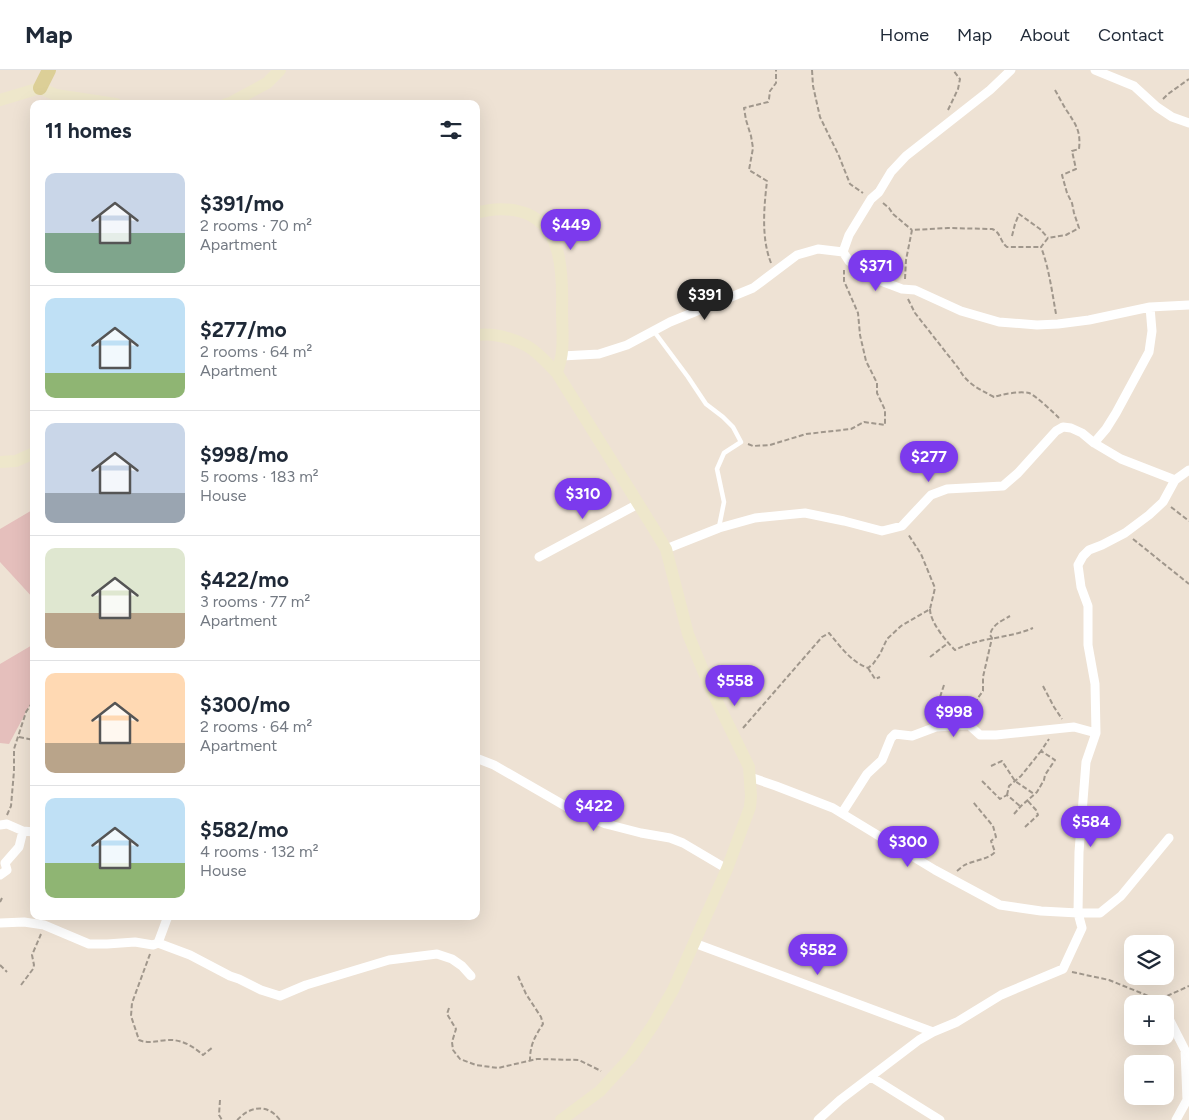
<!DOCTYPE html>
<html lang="en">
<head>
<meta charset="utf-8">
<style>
  body { margin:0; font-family:Figtree,sans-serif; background:#f2f2f3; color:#1f2937; height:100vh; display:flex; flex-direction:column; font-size:19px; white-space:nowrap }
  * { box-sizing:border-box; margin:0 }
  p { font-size:16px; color:#747a83 }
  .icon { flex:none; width:28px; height:28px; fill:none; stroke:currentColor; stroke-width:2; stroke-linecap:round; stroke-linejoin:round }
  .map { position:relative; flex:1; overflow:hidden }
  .drawer { position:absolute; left:30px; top:30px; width:450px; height:820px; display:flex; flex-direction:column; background:#fff; border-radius:10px; box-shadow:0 5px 20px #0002 }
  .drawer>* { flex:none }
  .tools { position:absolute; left:1124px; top:865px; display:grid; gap:10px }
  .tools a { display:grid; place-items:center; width:50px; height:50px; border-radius:10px; background:#fff; box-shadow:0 5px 20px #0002; font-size:25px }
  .price { position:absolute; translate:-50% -42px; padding:0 11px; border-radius:18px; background:#7c3aed; color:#fff; font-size:16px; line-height:32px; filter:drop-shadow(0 1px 2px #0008) }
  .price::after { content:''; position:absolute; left:50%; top:30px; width:15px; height:11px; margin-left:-8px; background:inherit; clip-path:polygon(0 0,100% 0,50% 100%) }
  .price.active { background:#222; color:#fff }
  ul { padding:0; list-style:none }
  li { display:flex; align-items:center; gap:15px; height:125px; padding:0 15px }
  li+li { border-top:1px solid #e0e1e3 }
  li span { display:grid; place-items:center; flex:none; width:140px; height:100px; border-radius:10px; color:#555 }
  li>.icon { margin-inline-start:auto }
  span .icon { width:60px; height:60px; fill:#fffc; stroke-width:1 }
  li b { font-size:21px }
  h2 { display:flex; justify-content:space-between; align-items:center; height:60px; padding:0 15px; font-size:21px }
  header { display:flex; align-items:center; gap:30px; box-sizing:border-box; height:70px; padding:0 25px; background:#fff; border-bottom:1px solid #e0e1e3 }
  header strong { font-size:24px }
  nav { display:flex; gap:28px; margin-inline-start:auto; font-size:18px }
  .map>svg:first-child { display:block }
  .green { fill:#e5bfbc }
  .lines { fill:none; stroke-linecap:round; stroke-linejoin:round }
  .path { stroke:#a0978c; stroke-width:2; stroke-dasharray:5 2.5; stroke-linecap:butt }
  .lane { stroke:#fff; stroke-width:4.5 }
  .street { stroke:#fff; stroke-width:9 }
  .secondary { stroke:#eee7cb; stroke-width:12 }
  .primary { stroke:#dccf97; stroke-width:14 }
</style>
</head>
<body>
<header>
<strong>Map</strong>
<nav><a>Home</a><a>Map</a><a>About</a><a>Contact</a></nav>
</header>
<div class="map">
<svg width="1189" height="1050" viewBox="0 0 1189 1050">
  <rect width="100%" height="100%" fill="#eee2d4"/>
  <path class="green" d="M34,439v90l-34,-37v-33z
    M34,574v53l-25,47 -9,-1v-79z"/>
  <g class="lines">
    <path class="path" d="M812,0l1,16 7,31 19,39 11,28 13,9
      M1055,20c4,7 8,15 12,21 9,14 14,20 12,38l-7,2 4,18 -14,6 5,18 5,10 2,10 5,15 -13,7 -18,3 -7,9c8,21 11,45 15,67
      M1163,29l5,-5 21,-15
      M948,40l10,-21 2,-10 -7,-9
      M883,133l6,5 4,6 19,16
      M1012,166l3,-12 4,-10 21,15 8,9
      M771,193c-10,-25 -7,-56 -4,-82l-18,-11 4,-22 -2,-12 -5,-16 -2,-12 24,-6 1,-3 1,-8 6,-8v-13
      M905,209l1,-19 6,-30 36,-2 44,1c9,3 8,13 15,18h34
      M908,229l7,14 44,56c8,15 20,20 35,28 8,-3 26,-6 35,-4 6,2 25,20 30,25
      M748,374l5,2 17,-1 36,-11 45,-5 13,-7 21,3v-15l-8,-17v-10l-11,-22 -6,-26 -2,-22 -14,-32v-11
      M1171,437l18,14
      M1133,469l56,45
      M930,539c0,13 16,32 25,41 24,-13 53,-11 78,-22
      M930,587l18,-14
      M868,598l7,11 5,-2
      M944,615l-4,12 8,20
      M1043,616l11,21 8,12
      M976,649l1,-8v-12l6,-8v-14l9,-39 -2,-3c2,-10 11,-14 20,-19
      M743,658l79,-91 7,-4c11,13 22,29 39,35l5,-4 7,-10 7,-15 14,-13 29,-17 5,-21 -14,-34 -13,-20
      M19,667l15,3
      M991,696l11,-5 13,20 19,13
      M982,711l18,18 7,-4 13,11
      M1007,725l2,-9 12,-10 20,-25
      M1014,744l7,-8 16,-14 7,-12 1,-5 10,-15 -14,-9 8,-12
      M7,745l4,-9 3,-35v-22l12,-37 8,-12
      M1025,757l13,-12 -2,-5 -9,-10
      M957,801c0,0 6,-5 6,-5 10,-6 25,-6 32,-14l-4,-11 5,-4 -3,-11 -20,-24
      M0,832l2,-4
      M150,884l-18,49 -1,13 8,24c9,4 18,1 28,0 14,-1 26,6 36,15l10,-8
      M0,895l7,7
      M1072,902l37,8 42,17
      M518,906l8,18 15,23 2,7c-8,12 -13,21 -13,36
      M21,915l12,-16 1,-4 -2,-10 9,-21
      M1167,926l22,-10
      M449,938l-2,6 9,15 -4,13 1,8 7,9 16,6 22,3 39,-9 42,1 22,11
      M220,1030l-1,15 3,5
      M237,1050c3,-2 6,-6 10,-8 13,-7 25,-3 33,8"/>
    <path class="lane" d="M653,260l35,47 18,27 17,13 10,10 8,15 -17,11 -7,16 7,33 -5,25"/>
    <path class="street" d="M1011,0l-21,20 -84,66 -15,16 -12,20 -8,7 -22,36 -6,17 6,9 24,17 29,11 13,1 46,21 38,11 38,3 21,-1 31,-4 61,-13 39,-2
      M1095,0l39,16 23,21 15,10 17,6
      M562,286l37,-2 28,-9 43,-23 83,-34 44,-33 21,-6 25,3
      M1094,373l12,-14 10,-16 33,-61 3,-21 -2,-24
      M666,479l53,-21 36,-10 50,-5 39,8 38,10 20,-5 29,-31 16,-6 56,-3 15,-13 38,-42 7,-4 8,1 11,5 12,10 27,16 54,21
      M539,487l99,-53
      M476,688l18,7 80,46 32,13 35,9 29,5 13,5 44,26
      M750,707l26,9 57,22 102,62 65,35 41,6 37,2h22l21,-17 48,-58
      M842,743l25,-39 15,-14 9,-22 4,-4 17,2 24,-9 33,-2 11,10h16l78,-8 22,6
      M0,755l7,-1 16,7 11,1
      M0,805l7,-5 -2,-7 14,-16 4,-16
      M0,853l24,-1 20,3 45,19h18l28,-2 18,3 5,-2 32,12 40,21 9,3 22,11 19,6 26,-11 83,-25 48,-6 15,5 10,7 9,10
      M158,873l10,-27
      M694,873l239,89
      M1159,930l2,4
      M1165,941l20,39 2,50 2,1
      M871,1007l69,43
      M818,1050l22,-20 79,-60 14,-8 24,-10 44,-27 62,-26 19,-41 -4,-15 1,-61 7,-90 10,-29 -1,-49 -7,-39v-39l-7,-19 -3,-22 5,-9 6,-6 13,-5 23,-12 24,-18 14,-13 12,-22 14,-10
      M1176,1050l11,-20"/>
    <path class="secondary" d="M0,30l40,-12 16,7 60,9
      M226,34l4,-1 37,-20 13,-13
      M476,143c14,-4 28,-5 42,-2 45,10 45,63 44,100 0,14 2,34 -1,47 -1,5 -3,10 -4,15
      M476,265c17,-2 36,3 51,11 11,6 20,17 30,27l97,156 12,20 22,85 21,51 40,82 2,29 -1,11 -23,62 -54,121 -20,35 -22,32 -31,34 -39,29
      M0,392l16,-1 18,-8"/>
    <path class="primary" d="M40,18l9,-18"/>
  </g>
</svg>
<div class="tools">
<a><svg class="icon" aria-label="layers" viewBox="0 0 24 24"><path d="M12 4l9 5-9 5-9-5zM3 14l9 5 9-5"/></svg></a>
<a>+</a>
<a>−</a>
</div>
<b class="price" style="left:571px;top:181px">$449</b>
<b class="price" style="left:876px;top:222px">$371</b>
<b class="price active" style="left:705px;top:251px">$391</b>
<b class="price" style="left:929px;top:413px">$277</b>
<b class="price" style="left:583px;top:450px">$310</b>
<b class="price" style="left:735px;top:637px">$558</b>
<b class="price" style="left:954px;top:668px">$998</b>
<b class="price" style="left:594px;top:762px">$422</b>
<b class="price" style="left:1091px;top:778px">$584</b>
<b class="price" style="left:908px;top:798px">$300</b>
<b class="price" style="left:818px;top:906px">$582</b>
<section class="drawer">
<h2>11 homes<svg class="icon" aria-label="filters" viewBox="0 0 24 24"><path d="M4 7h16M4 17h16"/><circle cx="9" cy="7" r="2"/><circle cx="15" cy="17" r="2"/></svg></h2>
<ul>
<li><span style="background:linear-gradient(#c9d6e8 60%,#7fa58c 0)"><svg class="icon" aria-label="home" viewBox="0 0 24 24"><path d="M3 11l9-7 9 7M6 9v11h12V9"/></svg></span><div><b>$391/mo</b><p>2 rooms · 70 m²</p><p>Apartment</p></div></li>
<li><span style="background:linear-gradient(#bfe0f5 75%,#8fb573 0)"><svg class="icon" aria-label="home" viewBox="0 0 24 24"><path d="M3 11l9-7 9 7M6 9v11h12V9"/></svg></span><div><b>$277/mo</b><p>2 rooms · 64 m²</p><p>Apartment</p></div></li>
<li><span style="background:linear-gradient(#c9d6e8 70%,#9aa5b1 0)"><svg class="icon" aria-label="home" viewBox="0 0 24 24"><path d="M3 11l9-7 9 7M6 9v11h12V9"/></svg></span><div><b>$998/mo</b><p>5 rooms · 183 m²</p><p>House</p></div></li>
<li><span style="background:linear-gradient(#dfe7d0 65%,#b9a48a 0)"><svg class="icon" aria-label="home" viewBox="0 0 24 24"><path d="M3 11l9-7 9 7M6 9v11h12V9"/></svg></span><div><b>$422/mo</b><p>3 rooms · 77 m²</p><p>Apartment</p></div></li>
<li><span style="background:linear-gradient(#ffd9b3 70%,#b9a48a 0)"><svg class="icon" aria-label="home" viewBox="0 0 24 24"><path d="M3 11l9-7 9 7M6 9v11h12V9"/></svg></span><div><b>$300/mo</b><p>2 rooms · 64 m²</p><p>Apartment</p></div></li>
<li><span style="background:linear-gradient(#bfe0f5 65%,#8fb573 0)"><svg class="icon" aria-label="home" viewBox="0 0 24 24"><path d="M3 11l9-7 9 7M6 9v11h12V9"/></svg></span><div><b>$582/mo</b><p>4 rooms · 132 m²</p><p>House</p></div></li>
</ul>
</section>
</div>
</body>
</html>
